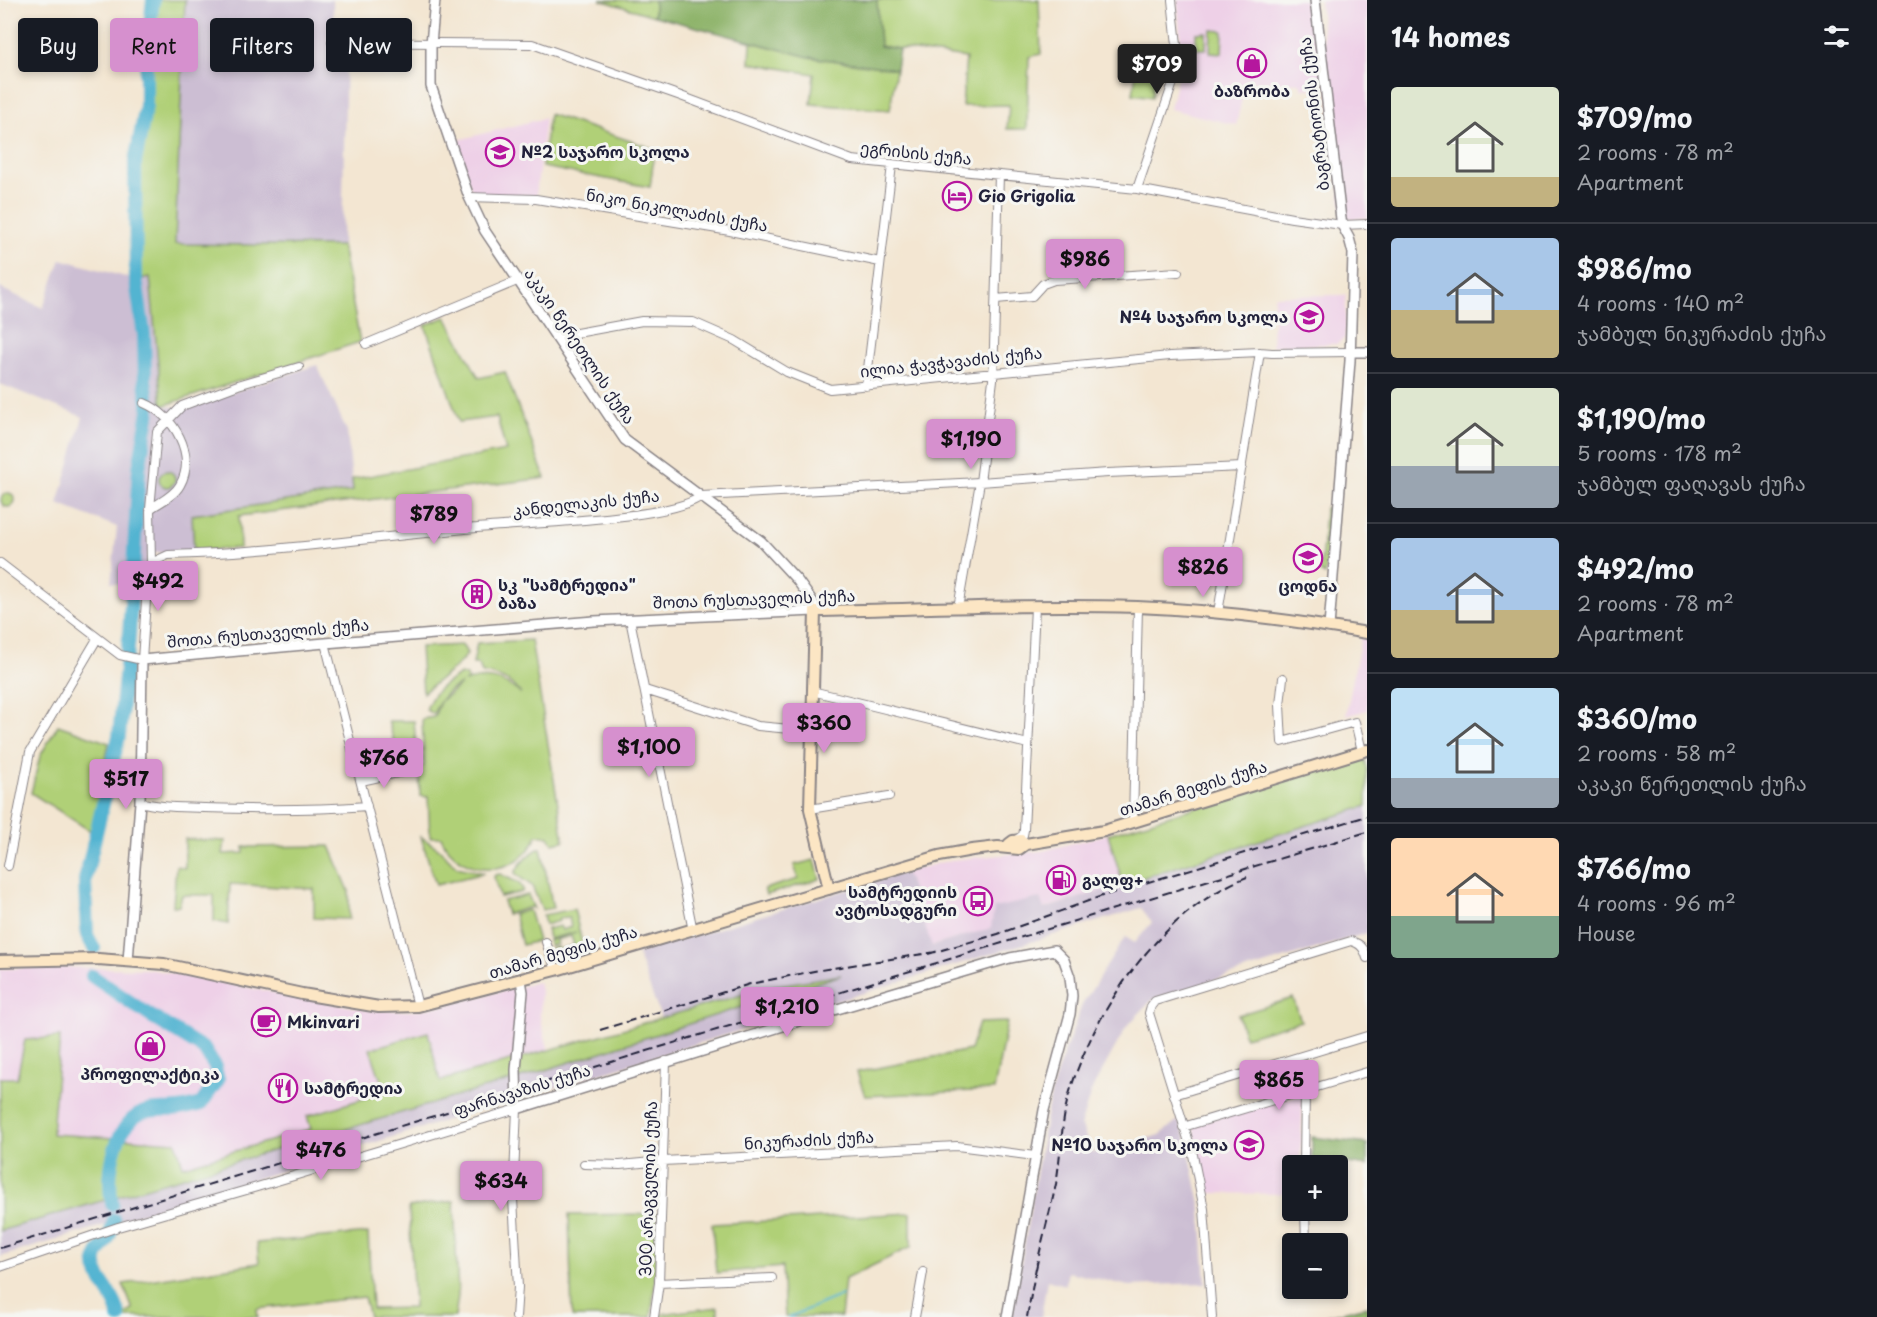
<!DOCTYPE html>
<html lang="en">
<head>
<meta charset="utf-8">
<style>
  body { margin:0; font-family:"Playpen Sans","Noto Sans Georgian",sans-serif; background:#242831; color:#f1f3f6; height:100vh; display:flex; flex-direction:column; font-size:22px; white-space:nowrap }
  * { box-sizing:border-box; margin:0 }
  p { font-size:20px; color:#9ea1a6 }
  .icon { flex:none; width:33px; height:33px; fill:none; stroke:currentColor; stroke-width:2; stroke-linecap:round; stroke-linejoin:round }
  .map { position:relative; flex:1; overflow:hidden }
  .drawer { display:flex; flex-direction:column; background:#171b24; width:510px }
  .drawer>* { flex:none }
  .banner { position:absolute; left:18px; top:18px; width:570px; height:54px; display:flex; gap:12px }
  .buttons { position:absolute; left:1282px; top:1155px; display:grid; gap:12px }
  .buttons a { display:grid; place-items:center; width:66px; height:66px; border-radius:6px; background:#171b24; box-shadow:0 3px 9px #0003; font-size:30px }
  .price { position:absolute; translate:-50% -51px; padding:0 14px; border-radius:6px; background:#d690ce; color:#111; font-size:20px; line-height:39px; filter:drop-shadow(0 2px 3px #0008) }
  .price::after { content:''; position:absolute; left:50%; top:36px; width:18px; height:14px; margin-left:-9px; background:inherit; clip-path:polygon(0 0,100% 0,50% 100%) }
  .price.active { background:#222; color:#fff }
  ul { padding:0; list-style:none }
  li { display:flex; align-items:center; gap:18px; height:150px; padding:0 24px }
  li+li { border-top:2px solid #363941 }
  li span { display:grid; place-items:center; flex:none; width:168px; height:120px; border-radius:6px; color:#555 }
  li>.icon { margin-inline-start:auto }
  span .icon { width:72px; height:72px; fill:#fffc; stroke-width:1 }
  li b { font-size:26px }
  h2 { display:flex; justify-content:space-between; align-items:center; height:72px; padding:0 24px; font-size:26px }
  .pill { padding:0 21px; border-radius:6px; background:#171b24; box-shadow:0 3px 9px #0003; font-size:21px; line-height:54px }
  .pill.active { background:#d690ce; color:#111 }
  main { display:flex; flex:1; min-height:0 }
  .map>svg:first-child { display:block }
  .built { fill:#eed0e7 }
  .industrial { fill:#ccbed3 }
  .green { fill:#b0d077; stroke:#697959; stroke-width:1.5 }
  .forest { fill:#8cb268; stroke:#576a52; stroke-width:1.5 }
  .lines { fill:none; stroke-linecap:round; stroke-linejoin:round }
  .stream { stroke:#52b4d1; stroke-width:2 }
  .river { stroke:#52b4d1; stroke-width:14 }
  .minor-casing { stroke:#8a8486; stroke-width:10 }
  .tertiary-casing { stroke:#8a8486; stroke-width:12 }
  .secondary-casing { stroke:#8a8486; stroke-width:14 }
  .minor { stroke:#fff; stroke-width:8 }
  .tertiary { stroke:#fff; stroke-width:9 }
  .secondary { stroke:#fce6c4; stroke-width:10 }
  .rail { stroke:#22223b; stroke-width:2; stroke-dasharray:9 4.5; stroke-linecap:butt }
  .labels { text-anchor:middle; stroke-width:6; stroke-linejoin:round; paint-order:stroke }
  .poi-label { font-size:16px; font-weight:bold; fill:#22223b; stroke:#f6f6f2; text-anchor:start }
  .street-label { font-size:16px; fill:#22223b; stroke:#f6f6f2 }
</style>
</head>
<body>
<main>
<div class="map">
<svg width="1367" height="1317" viewBox="0 0 1367 1317">
  <rect width="100%" height="100%" fill="#f6f6f2"/>
  <filter id="ink" filterUnits="userSpaceOnUse"><feTurbulence type="fractalNoise" baseFrequency=".0167" numOctaves="2"/><feDisplacementMap in="SourceGraphic" scale="12" xChannelSelector="R" yChannelSelector="G"/><feConvolveMatrix kernelMatrix="1 2 1 2 8 2 1 2 1" color-interpolation-filters="sRGB"/></filter>
  <filter id="wash" filterUnits="userSpaceOnUse"><feTurbulence type="fractalNoise" baseFrequency=".008" numOctaves="4" result="noise"/><feDisplacementMap in="SourceGraphic" scale="24" xChannelSelector="R" yChannelSelector="G"/><feGaussianBlur stdDeviation="1.35" result="paint"/><feColorMatrix in="noise" values="0 0 0 0 0 0 0 0 0 0 0 0 0 0 0 0 0 1.4 0 .05"/><feComposite in="paint" operator="in"/></filter>
  <g filter="url(#wash)">
    <rect width="100%" height="100%" fill="#f3e6d2"/>
    <path class="built" d="M1177,0h134l13,88 -22,1 -2,-6 -54,-2 -10,44 -66,-16 12,-51z
      M1320,0h47v218l-24,1 -17,-147z
      M545,118l-9,78 -63,-2 -19,-53z
      M1346,295l-1,43 -8,6 -65,2 2,-50z
      M1361,637l6,1v72l-21,6z
      M1108,834l15,50 -80,25 -3,-11 -48,30 -61,18 -25,-74 45,-12 92,-9z
      M47,967l101,2 220,41 42,1 37,-6 91,-23 3,8 -1,28 9,33 -109,30 -69,-32 14,43 -78,24 4,12 -128,38 -7,-24 -125,-8 9,-96 -43,40h-17v-109z
      M1303,1094l-3,71 -7,1v28l-89,-1 -11,-69z"/>
    <path class="industrial" d="M185,0h148l1,49h12l-4,197 -167,-2z
      M61,259l75,21 14,-3 12,129 22,2 133,-43 30,66 6,60 -161,24 2,36 -46,2 -3,24 -7,1 -1,7 -26,-2 6,-56 -59,-23 25,-87 -83,-33v-96l43,20z
      M1367,806v127l-214,66 -26,27 -36,65 -10,33 11,29 68,-18 18,-15 8,17 15,72 5,74 -77,3 -61,-14 -3,13 -18,-5 -6,37h-29l35,-206 9,-36 26,-70 43,-68 10,6 17,-21 -11,-14 -1141,349v-26l533,-157 303,-97 -63,9 -112,32 -24,-65 269,-81 26,74 59,-18 3,-20 46,-10 4,11z"/>
    <path class="green" d="M153,0h32l-10,244 167,2 18,96 -198,64 -12,-129 -14,3 -1,-118 11,-56v-47z
      M600,0h54v16z
      M877,0h162l2,54 -12,3 -2,72h-20l2,-24 -47,1 4,-48 -86,-12z
      M1211,30l12,1 -1,22 -12,-1z
      M1206,32v17h-10v-16z
      M751,42l58,15 87,12 -6,41 -79,-6 3,-30 -64,-11z
      M1137,65l19,3 -4,29 -19,-3z
      M549,114l106,35 -5,38 -108,-20z
      M446,317l33,61 26,-6 40,106 -306,38 1,32 -46,3 -2,-36 161,-24 -1,-12 154,-28 -9,-34 -38,5 -34,-97z
      M159 479a8 8 0 1 1 16 0a8 8 0 1 1-16 0Z
      M1 500a7 7 0 1 1 14 0a7 7 0 1 1-14 0Z
      M1331,507l-2,35h-6l2,-32v-2z
      M1323,543h6l-4,32 -5,-3z
      M531,640l33,201 -11,2 -4,-6 -12,-2c-16,44 -78,44 -96,2h-11l-2,-40 -8,-1 -1,-29 5,-1 -2,-47 12,-2 6,-15 21,-18c-14,6 -21,16 -28,30l-7,-4c6,-19 19,-27 35,-36l6,2 1,4 -4,2c24,-7 38,-4 57,12 -9,-13 -23,-19 -39,-21l-3,-9h-6l4,-21z
      M462,645l5,8c-4,11 -33,30 -44,40l-3,-46z
      M388,721h26c1,20 7,34 -12,47z
      M58,725l51,18 -17,89 -61,-39 9,-37z
      M1364,756l3,12v38l-244,78 -15,-50z
      M421,837l17,11 19,19 27,6 -48,12z
      M185,839l40,2 -2,13 21,-1v-6l86,-1 19,45v28l-35,-1v-29l-84,-5 -2,40 -14,-3v-26h-32l-3,11h-6l3,-40 9,2z
      M541,848l12,60 -11,2 -10,-24 -17,-12c3,-10 17,-23 26,-26z
      M815,860l5,19 -54,16 -2,-6 34,-10 -4,-14z
      M500,874l19,9 4,6 -1,3 -22,5 -6,-20 1,-2z
      M528,895l6,14 -3,-2 -24,7 -4,-13z
      M574,909l9,38 -30,9 -2,-7 6,-2 1,3 16,-5 -3,-9 -15,4 1,4 -7,2 -2,-5 28,-9 -27,7 -2,-10 13,-3 2,4 9,-3 -2,-10 -10,1v3l-14,4 -2,-10z
      M529,910l9,31 -16,4 -8,-31z
      M841,975l-308,99 -533,157v-153h17l8,-38 35,-3 -8,97 124,8 7,24 128,-37 -4,-13 78,-24 -15,-43 58,-17 12,49 333,-95z
      M1293,998l8,23 -56,16 -7,-22z
      M1007,1022l-13,68 -129,6 -8,-24 113,-22 9,-27z
      M454,1201l4,95 -3,21h-86l-5,-20 -107,12 1,8h-139l14,-7 -10,-26 136,-21 -2,-20 111,-10 4,76 42,-1 -5,-101z
      M911,1213v34l-66,32 -4,38h-56l-3,-50 -66,6 -4,-49z
      M657,1214l-2,70 -4,33h-79l-3,-102z
      M718,1307v10h-59l1,-3z"/>
    <path class="forest" d="M654,0h223l3,46 19,3 -3,20 -87,-12 -155,-41z
      M1312,1137l55,7v22l-55,-8z
      M1367,1306v11l-42,-1z"/>
    <g class="lines">
      <path class="stream" d="M789,1317l53,-22"/>
      <path class="river" d="M94,948l-7,-13 -2,-55 34,-144 10,-99 10,-169 10,-58 -4,-29 -1,-46 -8,-55 -1,-118 11,-56v-47l7,-59
        M92,976l57,39 55,34 11,18 3,13 -17,24c-7,2 -15,4 -22,5 -12,2 -27,-1 -37,4 -30,14 -35,64 -30,91
        M114,1220c-2,6 -3,13 -6,18 -4,8 -10,13 -12,21 -3,21 22,37 23,58"/>
    </g>
  </g>
  <g filter="url(#ink)">
    <g class="lines">
      <g class="minor-casing">
        <path id="minor" d="M332,42l200,2 146,51 174,65 285,29 155,29 50,7 25,-1
          M1137,189l39,-115 2,-20 -6,-54
          M469,197l67,2 194,32 150,31
          M996,299l36,-3 11,-12 11,-4 124,-8
          M555,337l87,-16 51,1 41,18 53,32 43,17 340,-33 90,-4 12,1 78,-1
          M366,344l151,-63
          M866,386l26,-221
          M144,403c30,12 53,52 36,82 -6,11 -20,17 -30,24
          M0,563l120,92 22,5 5,-74 4,-23 -1,-54 7,-77 25,-26 56,-21 61,-18
          M151,563l17,-8c104,-2 206,-18 309,-27 44,-5 196,-8 224,-32l279,-14 128,-9 134,-6
          M958,608l22,-126 13,-102 6,-205
          M1218,613l42,-261
          M630,619l63,312
          M325,643l93,363
          M1283,678l-3,27 2,37 73,-20 7,29
          M645,690l113,36 53,5
          M812,691l216,53
          M361,781l41,-9
          M140,802c21,6 43,5 64,6 55,2 109,2 163,-2
          M810,809l79,-13
          M1133,822l5,-215
          M1016,840l7,-5 1,-5 11,-223
          M8,866l22,-114 67,-113
          M546,942l10,28
          M1174,1095l193,-59
          M1183,1127l184,-55
          M584,1164l36,1 43,-4 294,-15 78,10
          M1304,1166l1,-76
          M1305,1210l1,34
          M0,1267l118,-40 139,-40 260,-78 -4,90 5,88 -2,30
          M659,1283l113,-5
          M654,1317l5,-34 7,-222
          M915,1317l8,-45
          M1212,1317l-8,-108 -11,-54 -44,-142 2,-7 4,-5 196,-60c10,3 13,7 16,17"/>
      </g>
      <g class="tertiary-casing">
        <path id="tertiary" d="M1315,0l26,219 1,6 7,13 4,15 -3,108 -21,266
          M1350,352h17
          M128,961l12,-159 2,-142 183,-17 269,-22 221,-10 -2,-9 -16,-22 -36,-39 -136,-101 -140,-209 -16,-34 -38,-111v-42l4,-44
          M521,980l2,12 -7,78 1,39 317,-99 176,-52 44,-8 10,10 6,17 2,19 -2,18 -26,96 -37,207"/>
      </g>
      <g class="secondary-casing">
        <path id="secondary" d="M1026,844l78,-13 263,-81
          M829,889l-19,-80 5,-198c107,-2 215,-7 322,-4 77,3 155,13 230,26
          M0,961l98,-2 66,5 138,30 77,13 39,-1 138,-36 383,-114 33,-6 26,-3 21,2 7,-5 -5,-4 -8,1 -4,3 2,4"/>
      </g>
      <use href="#minor" class="minor"/>
      <use href="#tertiary" class="tertiary"/>
      <use href="#secondary" class="secondary"/>
      <path class="rail" d="M928,954l70,-20 104,-38 265,-80
        M600,1030l150,-46 64,-13 122,-19
        M0,1248l1367,-416
        M1036,1269c6,-29 14,-57 20,-85 5,-29 5,-59 12,-86 25,-88 93,-187 179,-221
        M1027,1317l10,-55"/>
    </g>
  </g>
  <defs>
    <g id="shop-ring" transform="scale(1.5)"><circle r="9.5" fill="#f6f6f2" stroke="#b5179e" stroke-width="1.5"/><path d="M-5-2.5h2.3a2.7 3.5 0 0 1 5.4 0H5L5.5 6h-11ZM-1.5-2.5h3a1.5 2.3 0 0 0-3 0Z" fill="#b5179e"/></g>
    <g id="school-ring" transform="scale(1.5)"><circle r="9.5" fill="#f6f6f2" stroke="#b5179e" stroke-width="1.5"/><path d="M0-5L7-2L0 1L-7-2ZM-4 1L0 2.5L4 1V4Q0 6-4 4Z" fill="#b5179e"/></g>
    <g id="hotel-ring" transform="scale(1.5)"><circle r="9.5" fill="#f6f6f2" stroke="#b5179e" stroke-width="1.5"/><path d="M-6-4.5h1.5V1H6V5H4.5V3h-9V5H-6ZM-4 0a1.8 1.8 0 1 1 3.6 0ZM.5 0V-2.5h3Q6-2.5 6 0Z" fill="#b5179e"/></g>
    <g id="building-ring" transform="scale(1.5)"><circle r="9.5" fill="#f6f6f2" stroke="#b5179e" stroke-width="1.5"/><path d="M-4-6H4V6H1V3H-1V6H-4ZM-2.5-4.3h1.7v1.8h-1.7ZM.8-4.3h1.7v1.8H.8ZM-2.5-1h1.7V.8h-1.7ZM.8-1h1.7V.8H.8Z" fill="#b5179e"/></g>
    <g id="fuel-ring" transform="scale(1.5)"><circle r="9.5" fill="#f6f6f2" stroke="#b5179e" stroke-width="1.5"/><path d="M-5.5-6h7V0h2V4h1.3V-2.5L3-4.5l.8-.8L6-3V5H2.5V1h-1V6h-7ZM-4.2-4.7v3.2H.2V-4.7Z" fill="#b5179e"/></g>
    <g id="bus-ring" transform="scale(1.5)"><circle r="9.5" fill="#f6f6f2" stroke="#b5179e" stroke-width="1.5"/><path d="M-5-6H5V4H4V6H2V4H-2V6H-4V4H-5ZM-3.5-4V0h7V-4ZM-3.5 1.2v1.5H-2V1.2ZM2 1.2v1.5H3.5V1.2Z" fill="#b5179e"/></g>
    <g id="cafe-ring" transform="scale(1.5)"><circle r="9.5" fill="#f6f6f2" stroke="#b5179e" stroke-width="1.5"/><path d="M-5.5-4.5H6V0H3Q3 3.5 0 3.5H-2.5Q-5.5 3.5-5.5 0ZM3-3.2v2h1.7v-2ZM-6 4.5H4V6H-6Z" fill="#b5179e"/></g>
    <g id="restaurant-ring" transform="scale(1.5)"><circle r="9.5" fill="#f6f6f2" stroke="#b5179e" stroke-width="1.5"/><path d="M-5-6h1v4h1v-4h1v4h1v-4h1v5L-1.5 .5V6h-2V.5L-5-1ZM5-6V6H3V1.5H1.5Q1.5-4 5-6Z" fill="#b5179e"/></g>
  </defs>
  <g fill-rule="evenodd">
    <use href="#shop-ring" x="1252" y="63"/>
    <use href="#school-ring" x="500" y="152"/>
    <use href="#hotel-ring" x="957" y="196"/>
    <use href="#school-ring" x="1309" y="317"/>
    <use href="#school-ring" x="1308" y="558"/>
    <use href="#building-ring" x="477" y="594"/>
    <use href="#fuel-ring" x="1061" y="880"/>
    <use href="#bus-ring" x="978" y="901"/>
    <use href="#cafe-ring" x="266" y="1022"/>
    <use href="#shop-ring" x="150" y="1046"/>
    <use href="#restaurant-ring" x="283" y="1088"/>
    <use href="#school-ring" x="1249" y="1145"/>
  </g>
  <g class="labels">
    <g class="poi-label">
      <text x="1252" y="97" text-anchor="middle">ბაზრობა</text>
      <text x="521" y="158">№2 საჯარო სკოლა</text>
      <text x="978" y="202">Gio Grigolia</text>
      <text x="1288" y="323" text-anchor="end">№4 საჯარო სკოლა</text>
      <text x="498" y="591">სკ "სამტრედია"<tspan x="498" dy="18">ბაზა</tspan></text>
      <text x="1308" y="592" text-anchor="middle">ცოდნა</text>
      <text x="1082" y="886">გალფ+</text>
      <text x="957" y="898" text-anchor="end">სამტრედიის<tspan x="957" dy="18">ავტოსადგური</tspan></text>
      <text x="287" y="1028">Mkinvari</text>
      <text x="150" y="1080" text-anchor="middle">პროფილაქტიკა</text>
      <text x="304" y="1094">სამტრედია</text>
      <text x="1228" y="1151" text-anchor="end">№10 საჯარო სკოლა</text>
    </g>
    <g class="street-label">
      <text transform="translate(1314 114) rotate(-97)" y="6">ბაგრატიონის ქუჩა</text>
      <text transform="translate(916 153) rotate(6)" y="6">ეგრისის ქუჩა</text>
      <text transform="translate(677 210) rotate(10)" y="6">ნიკო ნიკოლაძის ქუჩა</text>
      <text transform="translate(580 346) rotate(56)" y="6">აკაკი წერეთლის ქუჩა</text>
      <text transform="translate(951 362) rotate(-6)" y="6">ილია ჭავჭავაძის ქუჩა</text>
      <text transform="translate(586 503) rotate(-6)" y="6">კანდელაკის ქუჩა</text>
      <text transform="translate(754 599) rotate(-2)" y="6">შოთა რუსთაველის ქუჩა</text>
      <text transform="translate(268 633) rotate(-5)" y="6">შოთა რუსთაველის ქუჩა</text>
      <text transform="translate(1193 788) rotate(-17)" y="6">თამარ მეფის ქუჩა</text>
      <text transform="translate(563 952) rotate(-16)" y="6">თამარ მეფის ქუჩა</text>
      <text transform="translate(522 1090) rotate(-17)" y="6">ფარნავაზის ქუჩა</text>
      <text transform="translate(809 1140) rotate(-3)" y="6">ნიკურაძის ქუჩა</text>
      <text transform="translate(648 1189) rotate(-88)" y="6">300 არაგველის ქუჩა</text>
    </g>
  </g>
</svg>
<div class="buttons">
<a>+</a>
<a>−</a>
</div>
<b class="price active" style="left:1157px;top:95px">$709</b>
<b class="price" style="left:1085px;top:290px">$986</b>
<b class="price" style="left:971px;top:470px">$1,190</b>
<b class="price" style="left:434px;top:545px">$789</b>
<b class="price" style="left:1203px;top:598px">$826</b>
<b class="price" style="left:158px;top:612px">$492</b>
<b class="price" style="left:824px;top:754px">$360</b>
<b class="price" style="left:649px;top:778px">$1,100</b>
<b class="price" style="left:384px;top:789px">$766</b>
<b class="price" style="left:126px;top:810px">$517</b>
<b class="price" style="left:787px;top:1038px">$1,210</b>
<b class="price" style="left:1279px;top:1111px">$865</b>
<b class="price" style="left:321px;top:1181px">$476</b>
<b class="price" style="left:501px;top:1212px">$634</b>
<div class="banner">
<a class="pill">Buy</a>
<a class="pill active">Rent</a>
<a class="pill">Filters</a>
<a class="pill">New</a>
</div>
</div>
<section class="drawer">
<h2>14 homes<svg class="icon" aria-label="filters" viewBox="0 0 24 24"><path d="M4 7h16M4 17h16"/><circle cx="9" cy="7" r="2"/><circle cx="15" cy="17" r="2"/></svg></h2>
<ul>
<li><span style="background:linear-gradient(#dfe7d0 75%,#c2b280 0)"><svg class="icon" aria-label="home" viewBox="0 0 24 24"><path d="M3 11l9-7 9 7M6 9v11h12V9"/></svg></span><div><b>$709/mo</b><p>2 rooms · 78 m²</p><p>Apartment</p></div></li>
<li><span style="background:linear-gradient(#a9c7e8 60%,#c2b280 0)"><svg class="icon" aria-label="home" viewBox="0 0 24 24"><path d="M3 11l9-7 9 7M6 9v11h12V9"/></svg></span><div><b>$986/mo</b><p>4 rooms · 140 m²</p><p>ჯამბულ ნიკურაძის ქუჩა</p></div></li>
<li><span style="background:linear-gradient(#dfe7d0 65%,#9aa5b1 0)"><svg class="icon" aria-label="home" viewBox="0 0 24 24"><path d="M3 11l9-7 9 7M6 9v11h12V9"/></svg></span><div><b>$1,190/mo</b><p>5 rooms · 178 m²</p><p>ჯამბულ ფაღავას ქუჩა</p></div></li>
<li><span style="background:linear-gradient(#a9c7e8 60%,#c2b280 0)"><svg class="icon" aria-label="home" viewBox="0 0 24 24"><path d="M3 11l9-7 9 7M6 9v11h12V9"/></svg></span><div><b>$492/mo</b><p>2 rooms · 78 m²</p><p>Apartment</p></div></li>
<li><span style="background:linear-gradient(#bfe0f5 75%,#9aa5b1 0)"><svg class="icon" aria-label="home" viewBox="0 0 24 24"><path d="M3 11l9-7 9 7M6 9v11h12V9"/></svg></span><div><b>$360/mo</b><p>2 rooms · 58 m²</p><p>აკაკი წერეთლის ქუჩა</p></div></li>
<li><span style="background:linear-gradient(#ffd9b3 65%,#7fa58c 0)"><svg class="icon" aria-label="home" viewBox="0 0 24 24"><path d="M3 11l9-7 9 7M6 9v11h12V9"/></svg></span><div><b>$766/mo</b><p>4 rooms · 96 m²</p><p>House</p></div></li>
</ul>
</section>
</main>
</body>
</html>
